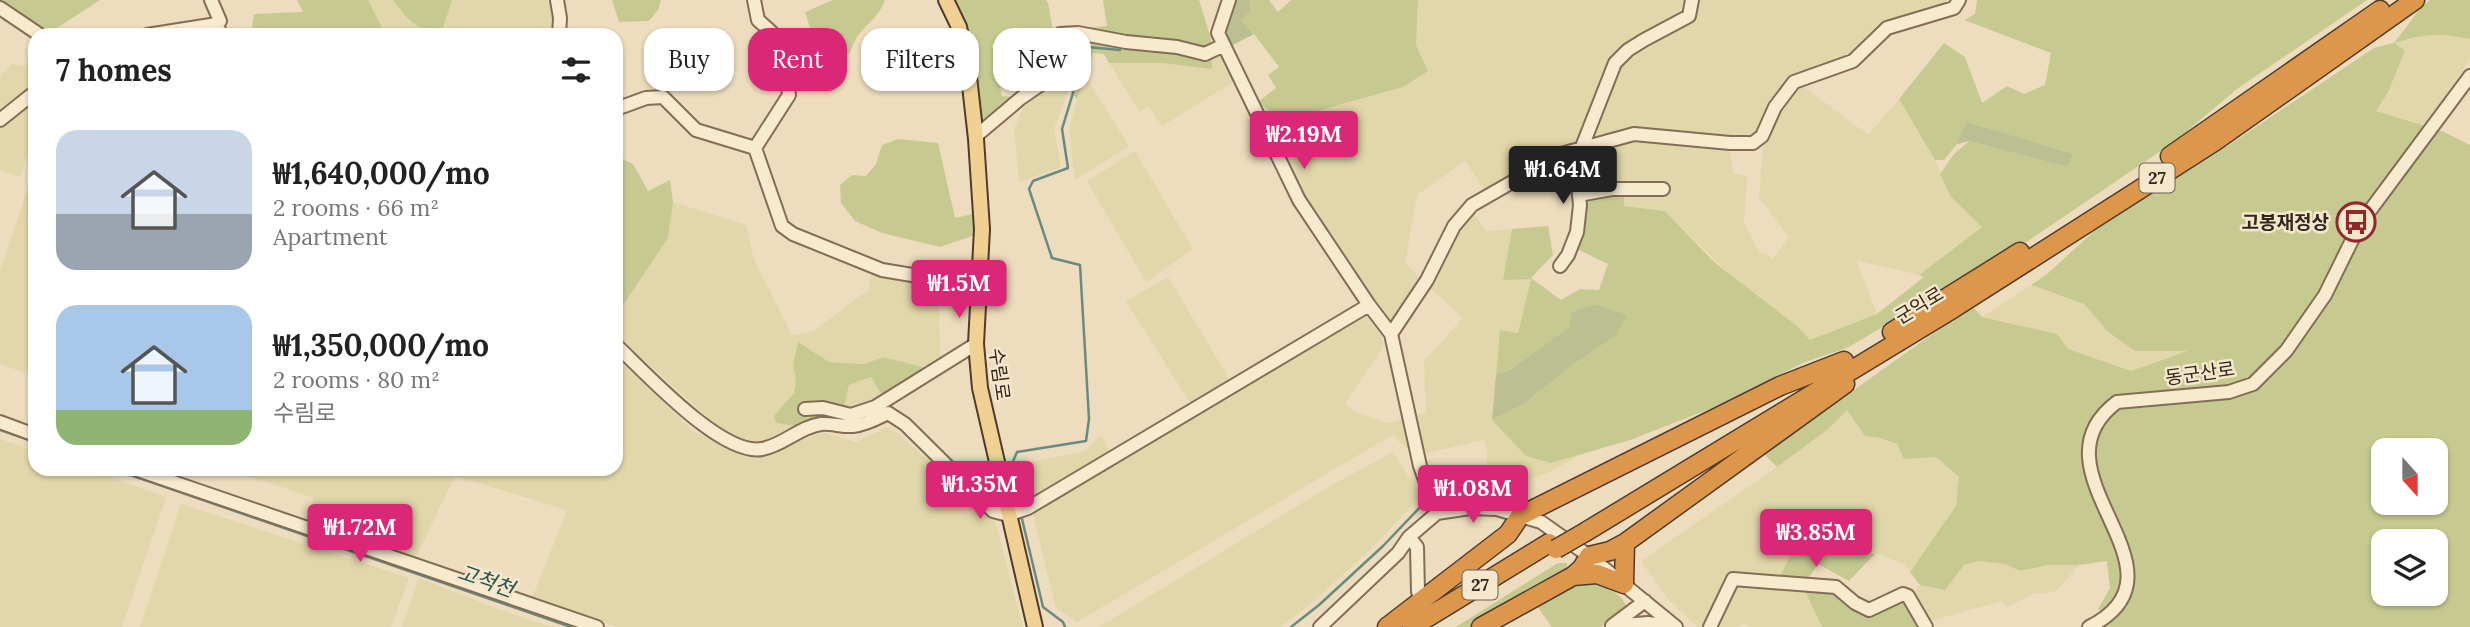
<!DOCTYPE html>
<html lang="en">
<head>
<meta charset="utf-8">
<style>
  body { margin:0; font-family:Lora,"Noto Sans KR",serif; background:#f6f6f6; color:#222; height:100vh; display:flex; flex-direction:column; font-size:26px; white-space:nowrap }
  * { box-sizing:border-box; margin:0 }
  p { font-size:23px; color:#767676 }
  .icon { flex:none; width:38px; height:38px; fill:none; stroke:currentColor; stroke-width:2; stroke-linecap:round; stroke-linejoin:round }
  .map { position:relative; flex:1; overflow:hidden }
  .panel { position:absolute; left:28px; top:28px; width:595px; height:448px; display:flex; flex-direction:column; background:#fff; border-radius:21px; box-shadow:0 2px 5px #0004 }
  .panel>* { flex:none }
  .banner { position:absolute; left:644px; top:28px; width:665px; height:63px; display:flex; gap:14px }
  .needle { width:46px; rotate:159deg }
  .fabs { position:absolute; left:2371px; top:438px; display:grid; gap:14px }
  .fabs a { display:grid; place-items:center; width:77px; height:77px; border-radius:14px; background:#fff; box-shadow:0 2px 5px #0004; font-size:35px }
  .price { position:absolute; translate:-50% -60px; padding:0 16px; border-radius:7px; background:#db2777; color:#fff; font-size:23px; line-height:46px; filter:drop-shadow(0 2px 4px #0008) }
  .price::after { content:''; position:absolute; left:50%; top:42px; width:21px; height:16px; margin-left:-10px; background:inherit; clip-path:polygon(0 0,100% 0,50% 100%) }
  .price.selected { background:#222; color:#fff }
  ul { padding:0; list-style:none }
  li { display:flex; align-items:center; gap:21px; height:175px; padding:0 28px }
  li span { display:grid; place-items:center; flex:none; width:196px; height:140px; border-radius:21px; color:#555 }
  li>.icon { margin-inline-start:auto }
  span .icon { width:84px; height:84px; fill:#fffc; stroke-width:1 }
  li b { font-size:30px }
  h2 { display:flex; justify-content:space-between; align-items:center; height:84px; padding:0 28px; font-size:30px }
  .tag { padding:0 24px; border-radius:21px; background:#fff; box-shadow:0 2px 5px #0004; font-size:24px; line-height:63px }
  .tag.selected { background:#db2777; color:#fff }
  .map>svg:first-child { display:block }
  .farmland { fill:#e2d7aa }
  .green { fill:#c6ca91; fill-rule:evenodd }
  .cemetery { fill:#bbbf91 }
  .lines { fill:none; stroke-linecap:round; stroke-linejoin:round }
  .stream { stroke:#688b81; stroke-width:2.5 }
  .minor-casing { stroke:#846d56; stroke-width:16 }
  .major-casing { stroke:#513b2b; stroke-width:18 }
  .highway-casing { stroke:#513b2b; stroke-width:21 }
  .minor { stroke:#f8eacf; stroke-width:12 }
  .major { stroke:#f1d093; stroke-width:14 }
  .highway { stroke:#dd974c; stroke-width:18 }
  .highway-bridge-casing { stroke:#513b2b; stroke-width:21; stroke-linecap:butt }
  .highway-bridge { stroke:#dd974c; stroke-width:18 }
  .labels { text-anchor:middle; stroke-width:5; stroke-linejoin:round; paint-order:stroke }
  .shield { fill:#f4e7cc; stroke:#6d6050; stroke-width:2 }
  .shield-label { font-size:18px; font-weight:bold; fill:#33261b }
  .poi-label { font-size:19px; font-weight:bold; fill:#33261b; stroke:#f4e7cc; text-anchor:end }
  .street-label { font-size:19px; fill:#33261b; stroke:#f4e7cc }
  .water-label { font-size:21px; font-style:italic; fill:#2a534f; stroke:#f4e7cc }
</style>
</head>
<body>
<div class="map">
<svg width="2470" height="627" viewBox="0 0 2470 627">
  <rect width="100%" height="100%" fill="#eddcbd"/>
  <path class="farmland" d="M368,0h25l15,20 16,11 17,3 11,-34h99l4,35h-169z
    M1418,0h266l-4,14 -67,43 -35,86 -93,48 -20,-30 -48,34 -12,68 16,16 -32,45 -88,-130 -30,-66 10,-7 122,-34 25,-17 -12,-25z
    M1695,0h259l-3,5 -34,6 -32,13 -36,34 -54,19 -15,13 -27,48 -115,-11 -47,9 29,-71 69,-42z
    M2421,34h28l21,5v20l-44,67 -50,-15 12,-19 6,-49z
    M35,53v33l-35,26v-35l11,-13 14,2z
    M1223,53l12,28 -73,45 -14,-20 -8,6 -31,-49h53l49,5 1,-11z
    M1084,74l45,72 -54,34 -6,-50z
    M1060,78l9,11 -15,40 7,38 -42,15 -5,-53 10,-23z
    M1800,84l68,51 31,-36 36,61 16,37 31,30 -63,48 -63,-15 21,54 -67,27 -12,-14 -68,-52 -65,-64 -42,-5 2,-21 -41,4 7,-31 -2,-9 45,-11 95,9 4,26 14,3 -3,46 14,28 15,9 16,-22 -30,-38 4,-52 14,-32z
    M35,100v33l-15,44 -20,-7v-42z
    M1135,151l58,98 -47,33 -59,-101z
    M35,166v210l-35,-12v-93z
    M673,202l73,23 8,35 38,75 22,-4 55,-42 2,-15 68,15 1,72 -11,8 -45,-12 -20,7 -35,-2 -36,3 3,16 -2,12 12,33 -23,11 -25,7 -26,-5 -116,-104v-19l52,-78z
    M1472,211l14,20 26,-2 -9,51 28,-2 -13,55 -18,-2 -8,89 59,43 33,-10 -36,20 -48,13 -37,4 2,-10 22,-15v-17l-3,-8 -62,14 -4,-39 8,-2 -2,-52 39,-43 -35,-32 31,-60z
    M1168,277l62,103 -40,23 -64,-102z
    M2031,285l53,19 23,27 83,19 -59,21 -63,-22 -12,-15 -74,-17z
    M1367,313l14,22 2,13 -38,55 8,8 34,12 18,-4 5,32 -18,-16 -315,187 -21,-14 -24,-97z
    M616,356l79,77 67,24 60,-25 34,10 31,-15 12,7 96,87 28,106h-407l-83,-31 34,-86 -112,-34 -40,83 -109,-38 8,-23 -86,-29h388z
    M871,377l12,20 -21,11 -19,2 6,-25z
    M1847,409l18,27 15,2 17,6 7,15 32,-2 23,20 -3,29 -21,32 -25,34 -4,-7 -92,-36 -35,50 -44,-3 -30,51h-8l-28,-27 -28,-39 136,-94 50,-37z
    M1101,435l9,17 -76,44 -8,1 -5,-33 64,-13z
    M0,439l35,12v18h51l80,28 -44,130h-122z
    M1393,452l28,44 -52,55 -55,50 -34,26h-181l231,-141z
    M181,504l228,74 -18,49h-251z
    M1979,561l26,3 15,7 28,-6 32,-1 -24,27 -22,3 -26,13 -7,-6 -75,21 -13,-28 7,-9 25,5 19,-25z
    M419,578l79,31 53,18h-149z
    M1735,582l69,7 18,38h-71l-7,-4 -7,4h-22z"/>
  <path class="green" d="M0,0h100l-52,34 -43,-12 -5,-5z
    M297,0h71l18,35h-135l3,-21 49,-2z
    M393,0h59l-11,34c-26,-4 -33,-14 -48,-34z
    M612,0h49l-3,10 -9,11 -30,1z
    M833,0h52c-5,14 -16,23 -25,33 -5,5 -8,15 -11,22l-10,-7 -7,-14 -13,-4 -7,4 -7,-22z
    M949,0h97l2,3 6,33 -3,21 -36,12 -11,-29 -12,5 10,51 12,1 -31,28 -13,-75z
    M1103,0h96l12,39 1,30 -50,-6h-53l-5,-9 -11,-1 -16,46 -17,-21 5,-48 42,-4z
    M1250,0h19l9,12 13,-12h127l-2,45 12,26 -25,16 -122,34 -23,-19 18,-14 -8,-13 11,-8 -25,-33 -13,-13 10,-10z
    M1977,0h390l-130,89 -63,53 -146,99 -181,107 -42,14 -93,46 -82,32 -79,23 -25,-7 -34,-36 32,-16 47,-38 43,-29 -45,-10 -59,43 -14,5 4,-45 18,3 13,-54 -28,1 9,-51 36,-3 5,29 -22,23 30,22 19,-11 19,1 9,-26 -29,-14 7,-51 38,-6v13l41,5 49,51 84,65 12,13 67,-26 47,-37 -5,-2 63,-48 -31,-30 -11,-23 14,-20 15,-13 98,26 5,-13 -106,-31 -9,21 -13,16h-9l-36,-61 45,-56 21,14 17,46 25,-17 17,8 21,-9 6,-32 -87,-33 11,-6z
    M2430,0h40v39c-30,-6 -46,-6 -75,4l10,8 -17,41 -12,19 66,20 28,14v482h-369l14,-9 -17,-9 12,-21 -3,-27 -28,4h-31l-28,6 -15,-7 -26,-3 -15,4 -19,25 -25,-5 -10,-13 46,-66 3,-29 -23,-20 -32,2 -7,-15 -17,-6 -15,-2 -18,-26 -20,20 -50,37 -13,-13 208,-148 10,11 75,17 11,15 63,22 56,-20h-52l-28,-20 -23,-27 -53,-19 15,-10 57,-52 111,-68 160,-107 20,-5 29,-38zM2384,450h52v52h-52zM2384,541h52v52h-52z
    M898,139l40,4 17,75 18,-4 2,21 -35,12 -58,-14 -27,-12 -14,-18 -1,-18 12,-10 14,1 10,-12 6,-19z
    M616,156l17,8 15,27 22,-11 3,22 -5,36 -52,78z
    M798,342l31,20 35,2 20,-7 45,12 -46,28 -12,-20 -22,8c-2,7 -3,16 -6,23 -10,24 -46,18 -67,15l-2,-7 20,-23 2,-12 -3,-16z
    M1814,529l61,25 -26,27 -31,-17 -11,16 -28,-1 23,-48z
    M1558,563h9l1,12 -83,52h-29z
    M1581,581c17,3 40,8 46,27l-26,19h-49l-15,-21z
    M1804,589l30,2 36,22 35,-16 17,30h-100z"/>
  <path class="cemetery" d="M1236,0h14l1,11 -10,10 13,13 -25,13 -6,-14z
    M1966,122l107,32 -6,13 -98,-26 -12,3z
    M1596,304l31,12 -13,21 -43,29 -47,38 -32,16 4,-45 14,-5 59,-43 3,-15z"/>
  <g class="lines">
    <path class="stream" d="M0,430l35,12
      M113,469l458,158
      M1019,498l-8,-32 6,-14 69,-11 3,-22 -9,-154 -28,-7 -23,-69 4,-8 35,-13 -6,-39 25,-82 33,3
      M1022,519l21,88 20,15 2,5
      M1291,627l28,-22 64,-59 42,-44"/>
    <g class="minor-casing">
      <path id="minor" d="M211,0l9,21
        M557,0l3,18 -1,17
        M1229,0l-11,33 81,167 70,105 22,29
        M0,8l40,27
        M147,35l70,-11 4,11
        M616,109l30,-11 17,-1 33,33 59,18 34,-53 -2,-15 -5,-15 -2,-25 -22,-20 -4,-20
        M0,120l35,-28
        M976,136l45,-38 35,-24 4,-40 18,-1 48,9 51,5 28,7 19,-9
        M755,148l27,78 11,8 89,36 96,16
        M1579,195l33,-6h51
        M1560,266l8,-11 9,-23 3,-27 -2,-21 10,-27 -6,-10 33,-84 13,-13 16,-10 45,-24 3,-16
        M616,345c29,27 105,111 146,104 22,-4 37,-22 59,-25 10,-1 22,3 32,2 12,-1 25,-8 35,-13l17,11 88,87 15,4 20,-7 341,-203
        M805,409l18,-1 28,7 24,-8 101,-63
        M0,422l35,13
        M135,469l462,158
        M1437,513l-17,-47 -29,-132 36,-54 27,-54 18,-21 89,-51 73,-20 96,9h23l9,-7 13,-29 19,-25 59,-21 34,-33 67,-20 5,-8
        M1409,537l8,10 1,45
        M1613,625l32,-24
        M1612,626l36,-3 26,3
        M1320,627l78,-74 11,-16 28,-24 33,-5 27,1 44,13 48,34 87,71
        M1710,627l23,-48 103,8 19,16 14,7 34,-16 5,2 18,31
        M2089,627c112,-56 -65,-155 28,-225l112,-10 24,-8 33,-33 39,-56 35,-71 110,-148"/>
    </g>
    <g class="major-casing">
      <path id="major" d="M946,0l13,27 9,41 8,71 6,90 -6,115 4,44 55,239"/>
    </g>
    <g class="highway-casing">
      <path id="highway" d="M2170,156l210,-146
        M1892,332l128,-80
        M1587,531l367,-223 260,-166 201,-142
        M1573,576l24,-2 27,10 1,-41
        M1387,627l121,-93 12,-18 260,-130 64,-25
        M1412,627l137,-84
        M1481,627l92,-51 9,-8 7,-12 21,-5 15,-8 220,-159"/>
    </g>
    <use href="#minor" class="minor"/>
    <use href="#major" class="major"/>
    <use href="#highway" class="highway"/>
    <g class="highway-bridge-casing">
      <path id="highway-bridge" d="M1556,549l31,-18"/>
    </g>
    <use href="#highway-bridge" class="highway-bridge"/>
  </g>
  <defs>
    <g id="bus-ring" transform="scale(2.0125)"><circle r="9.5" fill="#f4e7cc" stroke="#92272c" stroke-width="1.5"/><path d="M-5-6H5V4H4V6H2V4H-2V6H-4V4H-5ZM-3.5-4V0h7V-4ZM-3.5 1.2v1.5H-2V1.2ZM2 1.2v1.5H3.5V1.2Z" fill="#92272c"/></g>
  </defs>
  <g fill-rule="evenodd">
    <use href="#bus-ring" x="2356" y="222"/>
  </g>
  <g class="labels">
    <g class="shield">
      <rect x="2139.5" y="163.5" width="35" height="29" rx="5"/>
      <rect x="1462.5" y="570.5" width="35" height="29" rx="5"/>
    </g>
    <g class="shield-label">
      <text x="2157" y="184">27</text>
      <text x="1480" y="591">27</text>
    </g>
    <g class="poi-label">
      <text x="2329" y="229">고봉재정상</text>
    </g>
    <g class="street-label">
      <text transform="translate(1919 305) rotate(-31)" y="7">군익로</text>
      <text transform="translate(2200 373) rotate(-8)" y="7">동군산로</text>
      <text transform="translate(1000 374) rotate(82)" y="7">수림로</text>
    </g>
    <g class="water-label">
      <text transform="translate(486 581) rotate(19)" y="7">고척천</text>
    </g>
  </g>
</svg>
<div class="fabs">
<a><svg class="needle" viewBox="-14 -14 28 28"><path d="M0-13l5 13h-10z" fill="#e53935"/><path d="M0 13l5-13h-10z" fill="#767676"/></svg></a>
<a><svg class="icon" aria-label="layers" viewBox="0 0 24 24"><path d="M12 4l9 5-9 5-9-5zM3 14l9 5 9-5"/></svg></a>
</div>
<b class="price" style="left:1304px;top:171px">₩2.19M</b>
<b class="price selected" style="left:1563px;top:206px">₩1.64M</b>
<b class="price" style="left:959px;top:320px">₩1.5M</b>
<b class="price" style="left:980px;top:521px">₩1.35M</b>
<b class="price" style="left:1473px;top:525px">₩1.08M</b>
<b class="price" style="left:360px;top:564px">₩1.72M</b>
<b class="price" style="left:1816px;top:569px">₩3.85M</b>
<div class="banner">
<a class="tag">Buy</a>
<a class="tag selected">Rent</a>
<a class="tag">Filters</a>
<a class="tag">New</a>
</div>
<section class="panel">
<h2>7 homes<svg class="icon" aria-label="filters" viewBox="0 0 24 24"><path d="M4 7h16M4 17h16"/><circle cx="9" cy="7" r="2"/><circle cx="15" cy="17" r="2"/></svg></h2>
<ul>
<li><span style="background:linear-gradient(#c9d6e8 60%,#9aa5b1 0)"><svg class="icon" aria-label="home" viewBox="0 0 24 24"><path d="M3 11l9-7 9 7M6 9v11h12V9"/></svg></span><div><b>₩1,640,000/mo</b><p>2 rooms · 66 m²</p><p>Apartment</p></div></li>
<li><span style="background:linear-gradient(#a9c7e8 75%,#8fb573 0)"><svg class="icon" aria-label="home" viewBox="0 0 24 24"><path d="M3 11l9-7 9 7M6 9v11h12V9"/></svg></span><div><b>₩1,350,000/mo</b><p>2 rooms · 80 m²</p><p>수림로</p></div></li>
</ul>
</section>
</div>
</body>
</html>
